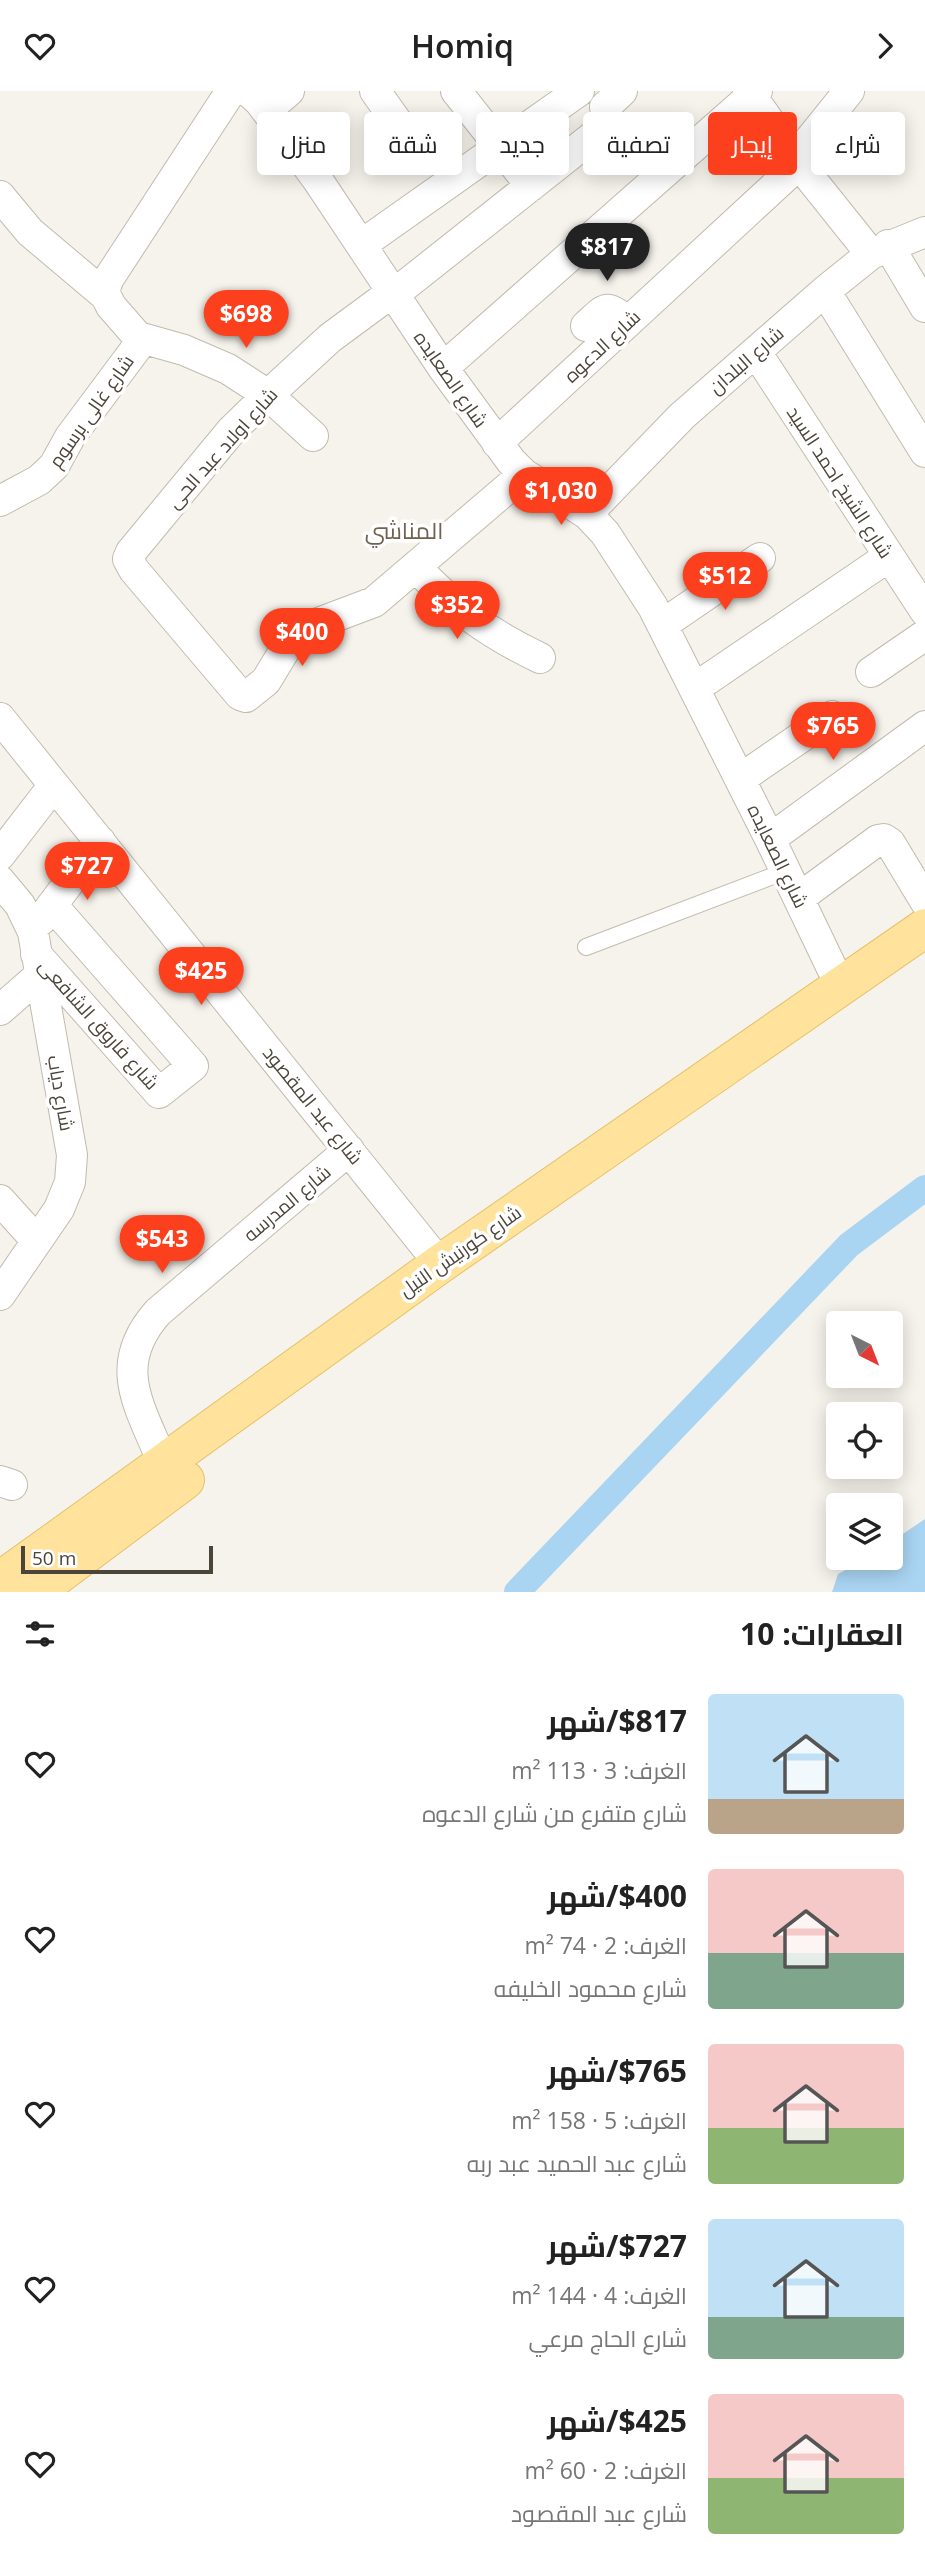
<!DOCTYPE html>
<html lang="ar">
<head>
<meta charset="utf-8">
<style>
  body { margin:0; font-family:"Open Sans",Cairo,sans-serif; background:#f6f6f6; color:#222; direction:rtl; height:100vh; display:flex; flex-direction:column; font-size:26px; white-space:nowrap }
  * { box-sizing:border-box; margin:0 }
  p { font-size:23px; color:#767676 }
  .icon { flex:none; width:38px; height:38px; fill:none; stroke:currentColor; stroke-width:2; stroke-linecap:round; stroke-linejoin:round }
  .map { position:relative; height:1501px; overflow:hidden; direction:ltr }
  .side { display:flex; flex-direction:column; background:#fff; flex:1 }
  .side>* { flex:none }
  .guide { position:absolute; left:21px; top:21px; width:884px; height:63px; direction:rtl; display:flex; gap:14px }
  .needle { width:46px; rotate:138deg }
  .buttons { position:absolute; left:826px; top:1220px; display:grid; gap:14px }
  .buttons a { display:grid; place-items:center; width:77px; height:77px; border-radius:7px; background:#fff; box-shadow:0 4px 18px #0003; font-size:35px }
  .scale { position:absolute; left:21px; bottom:18px; width:192px; box-sizing:border-box; padding-left:7px; border:4px solid #4b4439; border-top:0; font-size:19px; line-height:24px; white-space:nowrap; color:#4b4439; -webkit-text-stroke:5px #fff; paint-order:stroke }
  .price { position:absolute; translate:-50% -60px; padding:0 16px; border-radius:24px; background:#fc3f1d; color:#fff; font-size:23px; line-height:46px; filter:drop-shadow(0 2px 4px #0008) }
  .price::after { content:''; position:absolute; left:50%; top:42px; width:21px; height:16px; margin-left:-10px; background:inherit; clip-path:polygon(0 0,100% 0,50% 100%) }
  .price.active { background:#222; color:#fff }
  ul { padding:0; list-style:none }
  li { display:flex; align-items:center; gap:21px; height:175px; padding:0 21px }
  li span { display:grid; place-items:center; flex:none; width:196px; height:140px; border-radius:7px; color:#555 }
  li>.icon { margin-inline-start:auto }
  span .icon { width:84px; height:84px; fill:#fffc; stroke-width:1 }
  li b { font-size:30px }
  h2 { display:flex; justify-content:space-between; align-items:center; height:84px; padding:0 21px; font-size:30px }
  .pill { padding:0 24px; border-radius:7px; background:#fff; box-shadow:0 4px 18px #0003; font-size:24px; line-height:63px }
  .pill.active { background:#fc3f1d; color:#fff }
  header { display:flex; justify-content:space-between; align-items:center; height:91px; padding:0 21px; background:#fff; font-size:32px; font-weight:600 }
  .map>svg:first-child { display:block }
  .water { fill:#a9d4f2 }
  .lines { fill:none; stroke-linecap:round; stroke-linejoin:round }
  .canal { stroke:#a9d4f2; stroke-width:26 }
  .service-casing { stroke:#c2bbae; stroke-width:18 }
  .minor-casing { stroke:#c2bbae; stroke-width:32 }
  .primary-casing { stroke:#e6c16a; stroke-width:40 }
  .service { stroke:#fff; stroke-width:16 }
  .minor { stroke:#fff; stroke-width:30 }
  .primary { stroke:#ffe39c; stroke-width:38 }
  .labels { text-anchor:middle; stroke-width:7; stroke-linejoin:round; paint-order:stroke }
  .street-label { font-size:19px; fill:#4b4439; stroke:#fff }
  .quarter-label { font-size:23px; fill:#6e6250; stroke:#fff }
</style>
</head>
<body>
<header><svg class="icon" aria-label="forward" viewBox="0 0 24 24"><path d="M9 5l7 7-7 7"/></svg>Homiq<svg class="icon" aria-label="heart" viewBox="0 0 24 24"><path d="M12 20l-8-8c-3-5 5-10 8-4 3-6 11-1 8 4z"/></svg></header>
<div class="map">
<svg width="925" height="1501" viewBox="0 0 925 1501">
  <rect width="100%" height="100%" fill="#f6f3ec"/>
  <path class="water" d="M925,1428v73h-93l6,-18 30,-16 23,-1v-15z"/>
  <g class="lines">
    <path class="canal" d="M517,1501l332,-347 76,-57"/>
    <g class="service-casing">
      <path id="service" d="M586,856l200,-76"/>
    </g>
    <g class="minor-casing">
      <path id="minor" d="M248,0l12,11 57,77 126,189 68,93 13,13 63,40 18,19 48,74 117,232 70,146
        M375,0l30,42
        M456,0l75,95
        M748,0l51,73 72,90
        M267,19l22,-19
        M795,67l54,-67
        M0,105l30,36 76,64 5,10 27,31 46,13 44,19 40,26 45,41
        M361,154l218,-154
        M888,154l37,62
        M825,200l100,161
        M391,202l-61,45 -62,57 -37,36 -100,121 -3,7 6,11 106,125 6,2 20,-16 20,-33 27,-23 61,-23 150,-128
        M393,204l212,-168 2,-8 -2,-12 17,-16
        M106,205l-1,-8 4,-10 122,-187
        M586,235c20,-18 20,-24 41,-3
        M756,261l169,259
        M443,277l314,-277
        M497,352l302,-279
        M0,410l39,-21 15,-14 16,-29 68,-91v-9
        M587,423l95,-98 143,-125 46,-37 54,-22
        M416,476c39,42 72,66 124,91
        M662,534l98,-67
        M871,581l54,-37
        M695,597l193,-131
        M0,627l440,546
        M740,688l92,-63
        M770,748l155,-113
        M0,764l54,-70
        M0,790l20,24 13,27 39,223 -2,27 -11,27 -59,86
        M799,807l79,-58 6,-1 6,4 35,58
        M41,829l59,-79
        M36,863l123,139 34,-27 -141,-161
        M0,919l40,-35
        M0,1109l37,41
        M163,1372c-23,-57 -53,-97 -5,-151l191,-162
        M0,1390l12,4"/>
    </g>
    <g class="primary-casing">
      <path id="primary" d="M0,1490l440,-317 485,-336
        M35,1501l150,-112"/>
    </g>
    <use href="#service" class="service"/>
    <use href="#minor" class="minor"/>
    <use href="#primary" class="primary"/>
  </g>
  <g class="labels">
    <g class="street-label">
      <text transform="translate(602 255) rotate(-43)" y="7">شارع الدعوه</text>
      <text transform="translate(746 269) rotate(-41)" y="7">شارع البلدان</text>
      <text transform="translate(451 288) rotate(55)" y="7">شارع الصعايده</text>
      <text transform="translate(91 320) rotate(-55)" y="7">شارع غالى برسوم</text>
      <text transform="translate(222 357) rotate(-48)" y="7">شارع اولاد عبد الحى</text>
      <text transform="translate(840 391) rotate(57)" y="7">شارع الشيخ احمد السيد</text>
      <text transform="translate(778 765) rotate(64)" y="7">شارع الصعايده</text>
      <text transform="translate(99 933) rotate(48)" y="7">شارع فاروق الشافعى</text>
      <text transform="translate(61 1002) rotate(80)" y="7">شارع دياب</text>
      <text transform="translate(313 1014) rotate(51)" y="7">شارع عبد المقصود</text>
      <text transform="translate(287 1112) rotate(-40)" y="7">شارع المدرسه</text>
      <text transform="translate(460 1160) rotate(-35)" y="7">شارع كورنيش النيل</text>
    </g>
    <g class="quarter-label">
      <text x="404" y="448">المناشي</text>
    </g>
  </g>
</svg>
<div class="buttons">
<a><svg class="needle" viewBox="-14 -14 28 28"><path d="M0-13l5 13h-10z" fill="#e53935"/><path d="M0 13l5-13h-10z" fill="#767676"/></svg></a>
<a><svg class="icon" aria-label="locate" viewBox="0 0 24 24"><circle cx="12" cy="12" r="6"/><path d="M12 2v4M12 18v4M2 12h4M18 12h4"/></svg></a>
<a><svg class="icon" aria-label="layers" viewBox="0 0 24 24"><path d="M12 4l9 5-9 5-9-5zM3 14l9 5 9-5"/></svg></a>
</div>
<div class="scale">50 m</div>
<b class="price active" style="left:607px;top:192px">$817</b>
<b class="price" style="left:246px;top:259px">$698</b>
<b class="price" style="left:561px;top:436px">$1,030</b>
<b class="price" style="left:725px;top:521px">$512</b>
<b class="price" style="left:457px;top:550px">$352</b>
<b class="price" style="left:302px;top:577px">$400</b>
<b class="price" style="left:833px;top:671px">$765</b>
<b class="price" style="left:87px;top:811px">$727</b>
<b class="price" style="left:201px;top:916px">$425</b>
<b class="price" style="left:162px;top:1184px">$543</b>
<div class="guide">
<a class="pill">شراء</a>
<a class="pill active">إيجار</a>
<a class="pill">تصفية</a>
<a class="pill">جديد</a>
<a class="pill">شقة</a>
<a class="pill">منزل</a>
</div>
</div>
<section class="side">
<h2>العقارات: 10<svg class="icon" aria-label="filters" viewBox="0 0 24 24"><path d="M4 7h16M4 17h16"/><circle cx="9" cy="7" r="2"/><circle cx="15" cy="17" r="2"/></svg></h2>
<ul>
<li><span style="background:linear-gradient(#bfe0f5 75%,#b9a48a 0)"><svg class="icon" aria-label="home" viewBox="0 0 24 24"><path d="M3 11l9-7 9 7M6 9v11h12V9"/></svg></span><div><b>$817/شهر</b><p>الغرف: 3 · 113 m²</p><p>شارع متفرع من شارع الدعوه</p></div><svg class="icon" aria-label="heart" viewBox="0 0 24 24"><path d="M12 20l-8-8c-3-5 5-10 8-4 3-6 11-1 8 4z"/></svg></li>
<li><span style="background:linear-gradient(#f6c9c9 60%,#7fa58c 0)"><svg class="icon" aria-label="home" viewBox="0 0 24 24"><path d="M3 11l9-7 9 7M6 9v11h12V9"/></svg></span><div><b>$400/شهر</b><p>الغرف: 2 · 74 m²</p><p>شارع محمود الخليفه</p></div><svg class="icon" aria-label="heart" viewBox="0 0 24 24"><path d="M12 20l-8-8c-3-5 5-10 8-4 3-6 11-1 8 4z"/></svg></li>
<li><span style="background:linear-gradient(#f6c9c9 60%,#8fb573 0)"><svg class="icon" aria-label="home" viewBox="0 0 24 24"><path d="M3 11l9-7 9 7M6 9v11h12V9"/></svg></span><div><b>$765/شهر</b><p>الغرف: 5 · 158 m²</p><p>شارع عبد الحميد عبد ربه</p></div><svg class="icon" aria-label="heart" viewBox="0 0 24 24"><path d="M12 20l-8-8c-3-5 5-10 8-4 3-6 11-1 8 4z"/></svg></li>
<li><span style="background:linear-gradient(#bfe0f5 70%,#7fa58c 0)"><svg class="icon" aria-label="home" viewBox="0 0 24 24"><path d="M3 11l9-7 9 7M6 9v11h12V9"/></svg></span><div><b>$727/شهر</b><p>الغرف: 4 · 144 m²</p><p>شارع الحاج مرعي</p></div><svg class="icon" aria-label="heart" viewBox="0 0 24 24"><path d="M12 20l-8-8c-3-5 5-10 8-4 3-6 11-1 8 4z"/></svg></li>
<li><span style="background:linear-gradient(#f6c9c9 60%,#8fb573 0)"><svg class="icon" aria-label="home" viewBox="0 0 24 24"><path d="M3 11l9-7 9 7M6 9v11h12V9"/></svg></span><div><b>$425/شهر</b><p>الغرف: 2 · 60 m²</p><p>شارع عبد المقصود</p></div><svg class="icon" aria-label="heart" viewBox="0 0 24 24"><path d="M12 20l-8-8c-3-5 5-10 8-4 3-6 11-1 8 4z"/></svg></li>
</ul>
</section>
</body>
</html>
